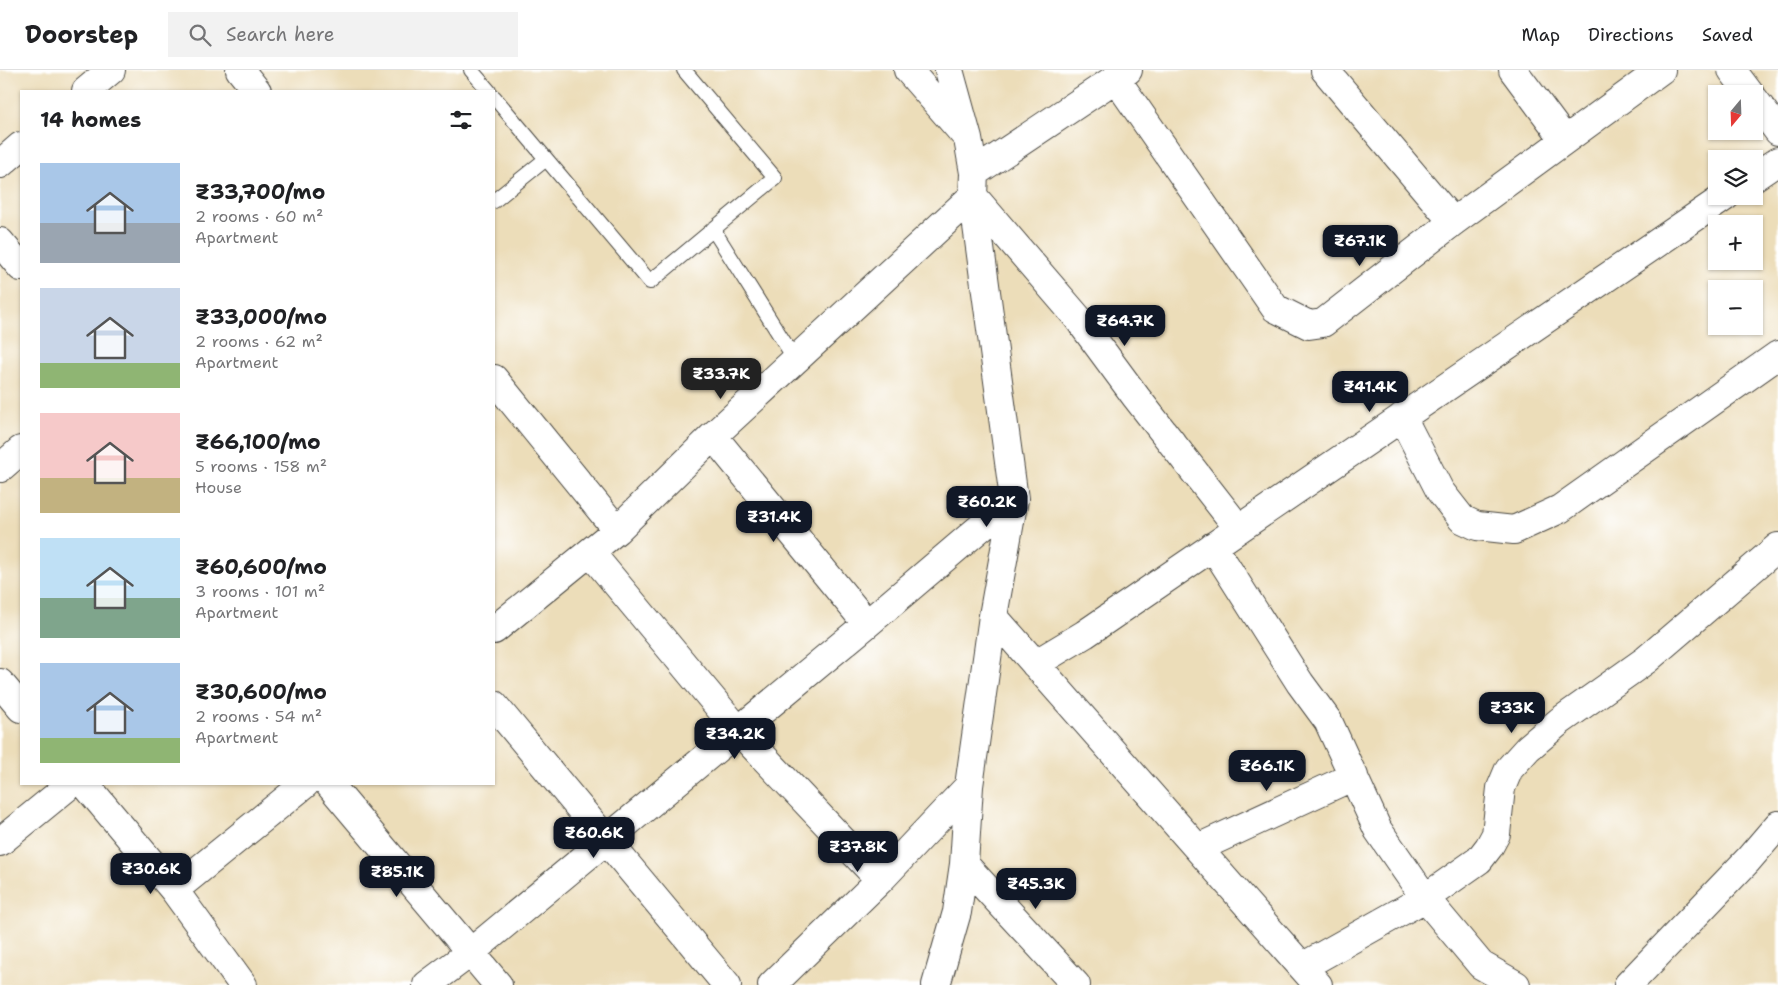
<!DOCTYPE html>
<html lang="en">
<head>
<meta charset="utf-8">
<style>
  body { margin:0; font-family:"Shantell Sans",sans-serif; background:#f2f2f2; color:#202124; height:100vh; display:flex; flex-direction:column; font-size:19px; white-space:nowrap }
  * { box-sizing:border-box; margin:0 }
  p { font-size:16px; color:#757577 }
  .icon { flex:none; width:28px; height:28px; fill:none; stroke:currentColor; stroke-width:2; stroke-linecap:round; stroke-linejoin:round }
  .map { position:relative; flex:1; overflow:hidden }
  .sheet { position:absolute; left:20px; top:20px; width:475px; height:695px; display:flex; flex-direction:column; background:#fff; border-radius:0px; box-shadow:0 1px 4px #0004 }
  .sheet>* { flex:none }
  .needle { width:32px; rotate:199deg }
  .tools { position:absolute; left:1708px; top:15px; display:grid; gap:10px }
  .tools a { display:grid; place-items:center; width:55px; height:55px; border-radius:0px; background:#fff; box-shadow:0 1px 4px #0004; font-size:25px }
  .price { position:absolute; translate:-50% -42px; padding:0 11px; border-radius:10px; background:#111827; color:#fff; font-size:16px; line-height:32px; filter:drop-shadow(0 1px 2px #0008) }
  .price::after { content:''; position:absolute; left:50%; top:30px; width:15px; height:11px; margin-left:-8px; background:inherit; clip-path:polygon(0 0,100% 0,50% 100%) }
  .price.current { background:#222; color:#fff }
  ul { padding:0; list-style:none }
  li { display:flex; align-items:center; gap:15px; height:125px; padding:0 20px }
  li span { display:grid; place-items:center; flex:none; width:140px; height:100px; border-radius:0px; color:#555 }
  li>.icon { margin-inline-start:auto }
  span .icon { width:60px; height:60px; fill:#fffc; stroke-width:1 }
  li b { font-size:21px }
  h2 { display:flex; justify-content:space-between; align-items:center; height:60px; padding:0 20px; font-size:21px }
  header { display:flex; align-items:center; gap:30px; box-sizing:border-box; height:70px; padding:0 25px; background:#fff; border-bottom:1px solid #e0e0e0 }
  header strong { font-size:24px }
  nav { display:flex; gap:28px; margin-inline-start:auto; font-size:18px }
  .search { width:350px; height:45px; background:#f2f2f2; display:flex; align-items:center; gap:12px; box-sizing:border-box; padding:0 18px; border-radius:0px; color:#757577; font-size:19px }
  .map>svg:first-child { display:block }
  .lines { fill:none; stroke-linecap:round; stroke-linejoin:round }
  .service-casing { stroke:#484640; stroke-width:16 }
  .minor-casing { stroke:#484640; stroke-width:30 }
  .service { stroke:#fff; stroke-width:14 }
  .minor { stroke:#fff; stroke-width:28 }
</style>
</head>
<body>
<header>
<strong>Doorstep</strong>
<div class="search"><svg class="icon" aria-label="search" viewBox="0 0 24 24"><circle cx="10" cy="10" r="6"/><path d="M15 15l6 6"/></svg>Search here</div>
<nav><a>Map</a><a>Directions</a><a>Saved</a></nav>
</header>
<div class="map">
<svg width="1778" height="915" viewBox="0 0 1778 915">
  <rect width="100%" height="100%" fill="#fff"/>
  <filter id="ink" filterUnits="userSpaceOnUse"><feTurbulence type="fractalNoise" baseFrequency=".02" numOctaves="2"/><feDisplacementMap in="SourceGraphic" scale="10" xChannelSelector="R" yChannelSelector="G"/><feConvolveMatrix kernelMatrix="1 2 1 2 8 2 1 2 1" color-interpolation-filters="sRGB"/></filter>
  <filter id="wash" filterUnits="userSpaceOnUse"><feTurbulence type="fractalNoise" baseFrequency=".0096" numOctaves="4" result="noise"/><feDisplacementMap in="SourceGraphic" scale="20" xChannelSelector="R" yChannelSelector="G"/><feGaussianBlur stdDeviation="1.12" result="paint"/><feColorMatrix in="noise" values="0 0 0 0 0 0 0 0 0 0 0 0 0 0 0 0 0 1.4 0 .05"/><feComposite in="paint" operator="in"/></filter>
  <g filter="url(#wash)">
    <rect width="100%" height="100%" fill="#ecddb9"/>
  </g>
  <g filter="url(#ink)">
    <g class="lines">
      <g class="service-casing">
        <path id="service" d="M471,0l18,21
          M494,27l156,185 125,-104 -91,-108
          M494,131l52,-42
          M713,159l83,132"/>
      </g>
      <g class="minor-casing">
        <path id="minor" d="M240,0l17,21
          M908,0l55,63
          M1325,0l128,152
          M1513,0l52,70
          M1732,0l18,24
          M1116,9l159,229 34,17 14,-2 130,-101 208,-152
          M86,21l25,-21
          M1754,29l24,32
          M0,94l21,-18
          M974,103l154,-103
          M1754,107l24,-16
          M0,172l21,25
          M494,309l123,151
          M1402,347l38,74 22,28 15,7 37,4 46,-21 218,-154
          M713,366l154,188
          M0,398l21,-18
          M1213,476l87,137 28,38 50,109 47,68 56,67 35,20
          M590,482l148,178 142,150
          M993,546l325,369
          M494,560l123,-100 96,-94 260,-240 104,121 59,80 103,132
          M1035,594l50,-30 641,-438
          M0,613l21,25
          M494,635l233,280
          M85,714l89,106 69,95
          M329,714l169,201
          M0,772l71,-58
          M1198,778l156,-72
          M964,794l112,121
          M174,820l131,-106
          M1302,897l123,-69 54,-38 10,-13 7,-13 5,-46 8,-19 19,-21 32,-27 86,-61 132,-113
          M427,915l44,-33 396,-328 147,-125
          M772,915l108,-105 89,-94
          M936,915l21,-73 7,-48 5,-78 24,-170 21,-117 -41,-303 1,-23 -6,-34 -19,-69
          M1628,915l120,-125 30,-35"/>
      </g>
      <use href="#service" class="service"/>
      <use href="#minor" class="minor"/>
    </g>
  </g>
</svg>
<div class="tools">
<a><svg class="needle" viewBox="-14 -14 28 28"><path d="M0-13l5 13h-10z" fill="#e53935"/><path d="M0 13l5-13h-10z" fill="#757577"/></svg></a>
<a><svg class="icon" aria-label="layers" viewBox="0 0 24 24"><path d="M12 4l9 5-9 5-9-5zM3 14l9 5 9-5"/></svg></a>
<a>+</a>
<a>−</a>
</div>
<b class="price" style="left:1360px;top:197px">₹67.1K</b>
<b class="price" style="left:1125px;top:277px">₹64.7K</b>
<b class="price current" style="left:721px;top:330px">₹33.7K</b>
<b class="price" style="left:1370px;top:343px">₹41.4K</b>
<b class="price" style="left:987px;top:458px">₹60.2K</b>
<b class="price" style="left:774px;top:473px">₹31.4K</b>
<b class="price" style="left:1512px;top:664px">₹33K</b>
<b class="price" style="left:735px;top:690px">₹34.2K</b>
<b class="price" style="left:1267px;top:722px">₹66.1K</b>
<b class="price" style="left:594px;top:789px">₹60.6K</b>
<b class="price" style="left:858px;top:803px">₹37.8K</b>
<b class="price" style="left:151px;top:825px">₹30.6K</b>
<b class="price" style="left:397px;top:828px">₹85.1K</b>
<b class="price" style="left:1036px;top:840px">₹45.3K</b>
<section class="sheet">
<h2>14 homes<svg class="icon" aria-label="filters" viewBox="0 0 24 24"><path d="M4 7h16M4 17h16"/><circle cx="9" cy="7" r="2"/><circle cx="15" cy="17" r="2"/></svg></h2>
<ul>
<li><span style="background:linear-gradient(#a9c7e8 60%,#9aa5b1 0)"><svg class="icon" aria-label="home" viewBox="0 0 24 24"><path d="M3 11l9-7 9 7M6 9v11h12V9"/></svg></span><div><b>₹33,700/mo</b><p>2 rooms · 60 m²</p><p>Apartment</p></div></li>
<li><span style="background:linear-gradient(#c9d6e8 75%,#8fb573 0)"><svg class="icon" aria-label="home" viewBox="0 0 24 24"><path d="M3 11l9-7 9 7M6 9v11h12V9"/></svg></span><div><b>₹33,000/mo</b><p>2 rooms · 62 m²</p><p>Apartment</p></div></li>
<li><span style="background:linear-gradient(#f6c9c9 65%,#c2b280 0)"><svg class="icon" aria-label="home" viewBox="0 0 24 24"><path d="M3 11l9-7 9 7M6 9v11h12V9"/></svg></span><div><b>₹66,100/mo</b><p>5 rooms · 158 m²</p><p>House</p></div></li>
<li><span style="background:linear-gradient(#bfe0f5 60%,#7fa58c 0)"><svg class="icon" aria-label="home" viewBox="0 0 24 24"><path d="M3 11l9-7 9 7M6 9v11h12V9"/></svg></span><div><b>₹60,600/mo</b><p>3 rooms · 101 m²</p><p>Apartment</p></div></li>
<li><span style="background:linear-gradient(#a9c7e8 75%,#8fb573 0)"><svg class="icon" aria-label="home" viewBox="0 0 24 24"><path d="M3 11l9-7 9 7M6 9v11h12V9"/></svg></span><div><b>₹30,600/mo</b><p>2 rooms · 54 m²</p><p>Apartment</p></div></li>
</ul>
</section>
</div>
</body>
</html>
